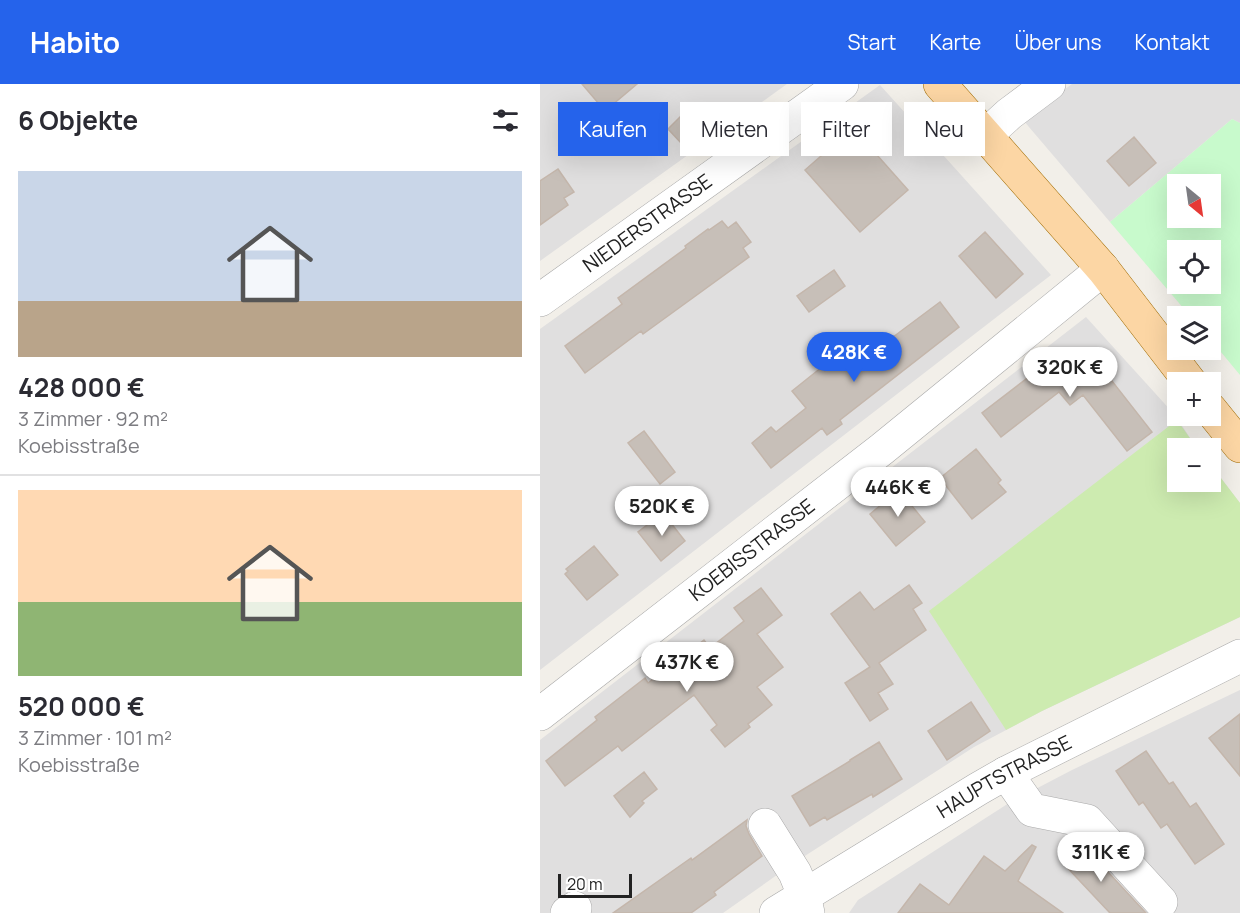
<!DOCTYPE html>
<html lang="de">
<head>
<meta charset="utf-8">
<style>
  body { margin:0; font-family:Manrope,sans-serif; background:#f2f2f3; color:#2b2b33; height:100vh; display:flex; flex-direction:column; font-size:22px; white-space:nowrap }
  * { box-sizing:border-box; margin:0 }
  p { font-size:20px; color:#7c7c81 }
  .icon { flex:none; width:33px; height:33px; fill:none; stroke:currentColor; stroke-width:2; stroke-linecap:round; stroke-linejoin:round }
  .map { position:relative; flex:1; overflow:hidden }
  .drawer { display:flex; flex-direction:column; background:#fff; width:540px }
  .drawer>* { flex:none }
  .banner { position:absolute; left:18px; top:18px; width:570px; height:54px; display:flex; gap:12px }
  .needle { width:39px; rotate:151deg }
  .tools { position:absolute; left:627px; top:90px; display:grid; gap:12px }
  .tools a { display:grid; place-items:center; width:54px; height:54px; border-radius:0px; background:#fff; box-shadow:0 6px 24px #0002; font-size:30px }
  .scale { position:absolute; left:18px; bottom:15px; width:74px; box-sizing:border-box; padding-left:6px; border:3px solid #222; border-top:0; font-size:16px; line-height:21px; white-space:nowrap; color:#222; -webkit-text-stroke:4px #fff; paint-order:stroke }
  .price { position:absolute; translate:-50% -51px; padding:0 14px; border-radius:21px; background:#fff; color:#222; font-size:20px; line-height:39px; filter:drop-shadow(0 2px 3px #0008) }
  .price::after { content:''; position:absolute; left:50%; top:36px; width:18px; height:14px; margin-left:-9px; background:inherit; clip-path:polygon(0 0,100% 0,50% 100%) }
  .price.current { background:#2563eb; color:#fff }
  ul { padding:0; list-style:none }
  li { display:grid; align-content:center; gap:12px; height:318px; padding:0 18px }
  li+li { border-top:2px solid #e1e1e2 }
  li span { display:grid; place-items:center; height:186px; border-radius:0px; color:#555 }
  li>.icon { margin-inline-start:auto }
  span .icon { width:108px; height:108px; fill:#fffc; stroke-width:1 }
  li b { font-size:26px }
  h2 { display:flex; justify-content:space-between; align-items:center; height:72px; padding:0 18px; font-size:26px }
  .pill { padding:0 21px; border-radius:0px; background:#fff; box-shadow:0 6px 24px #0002; font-size:21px; line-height:54px }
  .pill.current { background:#2563eb; color:#fff }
  header { display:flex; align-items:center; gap:36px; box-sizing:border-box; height:84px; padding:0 30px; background:#2563eb; color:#fff }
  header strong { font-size:28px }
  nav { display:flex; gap:33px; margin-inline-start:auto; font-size:21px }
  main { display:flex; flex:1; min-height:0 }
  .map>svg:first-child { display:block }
  .residential { fill:#e0dfdf }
  .grass { fill:#cdebb0 }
  .park { fill:#c8facc; fill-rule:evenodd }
  .building { fill:#c7bfb8; stroke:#c4b6ab; stroke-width:1.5 }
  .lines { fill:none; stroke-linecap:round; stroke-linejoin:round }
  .minor-casing { stroke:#a9a9a9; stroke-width:34 }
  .major-casing { stroke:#a06b00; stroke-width:34 }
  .minor { stroke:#fff; stroke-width:33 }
  .major { stroke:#fcd6a4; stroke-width:33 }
  .labels { text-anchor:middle; stroke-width:4.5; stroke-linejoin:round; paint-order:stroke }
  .street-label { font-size:20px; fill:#222; stroke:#fff }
</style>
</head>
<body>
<header>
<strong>Habito</strong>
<nav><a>Start</a><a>Karte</a><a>Über uns</a><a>Kontakt</a></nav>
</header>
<main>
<section class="drawer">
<h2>6 Objekte<svg class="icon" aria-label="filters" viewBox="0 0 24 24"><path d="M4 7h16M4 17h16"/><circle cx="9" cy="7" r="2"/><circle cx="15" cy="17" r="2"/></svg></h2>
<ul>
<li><span style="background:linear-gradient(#c9d6e8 70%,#b9a48a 0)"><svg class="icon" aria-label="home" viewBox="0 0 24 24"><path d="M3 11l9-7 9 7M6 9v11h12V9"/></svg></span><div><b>428 000 €</b><p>3 Zimmer · 92 m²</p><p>Koebisstraße</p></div></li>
<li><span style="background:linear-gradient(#ffd9b3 60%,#8fb573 0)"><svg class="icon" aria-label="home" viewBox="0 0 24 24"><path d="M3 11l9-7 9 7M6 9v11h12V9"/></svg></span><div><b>520 000 €</b><p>3 Zimmer · 101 m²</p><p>Koebisstraße</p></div></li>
</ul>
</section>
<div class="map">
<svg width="700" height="829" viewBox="0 0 700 829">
  <rect width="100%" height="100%" fill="#f2efe9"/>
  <path class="residential" d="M0,0h247l-247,177z
    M532,0h168v39l-8,-4 -122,103 -87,-102z
    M340,1l171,190 -511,395v-341z
    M546,233l88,97 23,34h-19v34h32l1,-17 29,38v114l-198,94 -68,36 -180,116 -71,50h-183v-173z
    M700,606v223h-391l9,-13 151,-97 63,-33z"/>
  <path class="grass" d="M637,336l20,28h-19v34h32l1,-17 29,38v114l-198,94 -36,19 -77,-119z"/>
  <path class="park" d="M692,35l8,4v252l-29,-35 -1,-24h-20l-80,-94zM638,100h32v34h-32zM638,166h32v34h-32z"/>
  <path class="building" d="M42,0h55l-32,27z
    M142,31l13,13 -14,15 -13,-14z
    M313,44l55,62 -48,42 -55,-62z
    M594,53l22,26 -27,23 -22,-25z
    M18,85l16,23 -10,6 4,7 -28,20v-44z
    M182,137l6,7 8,-6 15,20 -8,6 6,9 -106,77 -2,-3 -56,42 -20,-27 57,-42 -4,-6 68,-50 -1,-2 23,-17 1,1z
    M445,148l38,42 -27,24 -37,-42z
    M294,186l11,16 -36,26 -12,-16z
    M400,218l19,25 -119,93 2,4 -15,11 -5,-7 -51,40 -19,-25 19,-16 5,5 30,-24 -14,-17 30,-24 3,4 43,-33 6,8 9,-6 2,3z
    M516,272h20l13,6 5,-4 58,74 -25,19 -44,-56 -13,10 -11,-13 -58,45 -19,-24z
    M104,347l31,41 -15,12 -32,-41z
    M436,365l25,31 -3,3 8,9 -34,27 -32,-41z
    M359,406l26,32 -29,24 -26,-32z
    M123,429l22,28 -24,20 -23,-29z
    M54,462l24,29 -31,25 -22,-26 3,-3 -2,-2z
    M369,501l13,18 -9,6 13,21 -47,33 14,21 -15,9 10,16 -18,12 -25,-38 25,-16 -39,-53 29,-22 14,18z
    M221,504l21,27 -25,19 26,33 -26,20 15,18 -24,19 2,3 -25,20 -14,-17 6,-5 -23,-30 -72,56 -4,-5 -53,40 -19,-25 51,-41 -2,-3 50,-39 3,5 56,-43 6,8 34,-27 -10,-13z
    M431,618l19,29 -43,29 -19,-29z
    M700,630v62l-31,-38z
    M339,658l23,37 -29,18 -1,-3 -45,26 -2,-3 -15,9 -18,-30 58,-35v-1z
    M606,667l23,33 4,-2 17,25 6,-4 28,41 -29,20 -28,-40 -6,4 -18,-26 -4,3 -23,-34z
    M104,688l13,17 -15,12 2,2 -14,14 -16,-21z
    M207,736l-1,6 3,8 13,22 -48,36 2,3 -25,18h-78l78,-55 1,2z
    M542,760l64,69h-36l-48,-51z
    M492,761l4,2 -18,34 45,32h-165l22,-29 29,21 35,-49 21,15z"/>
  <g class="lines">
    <g class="minor-casing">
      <g id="minor">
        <path d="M446,51l23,-21 40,-30"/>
        <path id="s1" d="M0,216l302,-216"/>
        <path id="s2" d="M0,630l342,-265 221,-180"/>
        <path d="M466,689l26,37 55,11 74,81"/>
        <path d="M225,741l30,48 9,22 4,18"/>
        <path d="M27,829l8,-5"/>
        <path id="s3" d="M236,829l202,-124 28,-16 234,-117"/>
      </g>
    </g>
    <g class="major-casing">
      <path id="major" d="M400,0l163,185 87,113
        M670,325l30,37"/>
    </g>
    <use href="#minor" class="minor"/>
    <use href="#major" class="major"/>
  </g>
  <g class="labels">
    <g class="street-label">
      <text dy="7" stroke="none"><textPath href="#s1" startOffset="132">NIEDERSTRASSE</textPath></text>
      <text dy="7" stroke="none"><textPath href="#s2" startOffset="268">KOEBISSTRASSE</textPath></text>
      <text dy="7" stroke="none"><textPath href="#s3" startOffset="266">HAUPTSTRASSE</textPath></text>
    </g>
  </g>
</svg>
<div class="tools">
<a><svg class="needle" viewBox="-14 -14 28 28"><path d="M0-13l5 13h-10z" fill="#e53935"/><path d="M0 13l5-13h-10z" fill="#7c7c81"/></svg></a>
<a><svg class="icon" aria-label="locate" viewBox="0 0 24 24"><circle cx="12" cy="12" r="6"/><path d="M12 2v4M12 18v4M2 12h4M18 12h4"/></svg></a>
<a><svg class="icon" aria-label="layers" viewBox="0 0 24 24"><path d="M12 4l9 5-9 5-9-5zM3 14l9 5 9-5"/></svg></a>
<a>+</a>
<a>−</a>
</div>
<div class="scale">20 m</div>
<b class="price current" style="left:314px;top:299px">428K €</b>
<b class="price" style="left:530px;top:314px">320K €</b>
<b class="price" style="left:358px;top:434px">446K €</b>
<b class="price" style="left:122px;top:453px">520K €</b>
<b class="price" style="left:147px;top:609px">437K €</b>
<b class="price" style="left:561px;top:799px">311K €</b>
<div class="banner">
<a class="pill current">Kaufen</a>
<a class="pill">Mieten</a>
<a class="pill">Filter</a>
<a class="pill">Neu</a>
</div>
</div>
</main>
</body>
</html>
